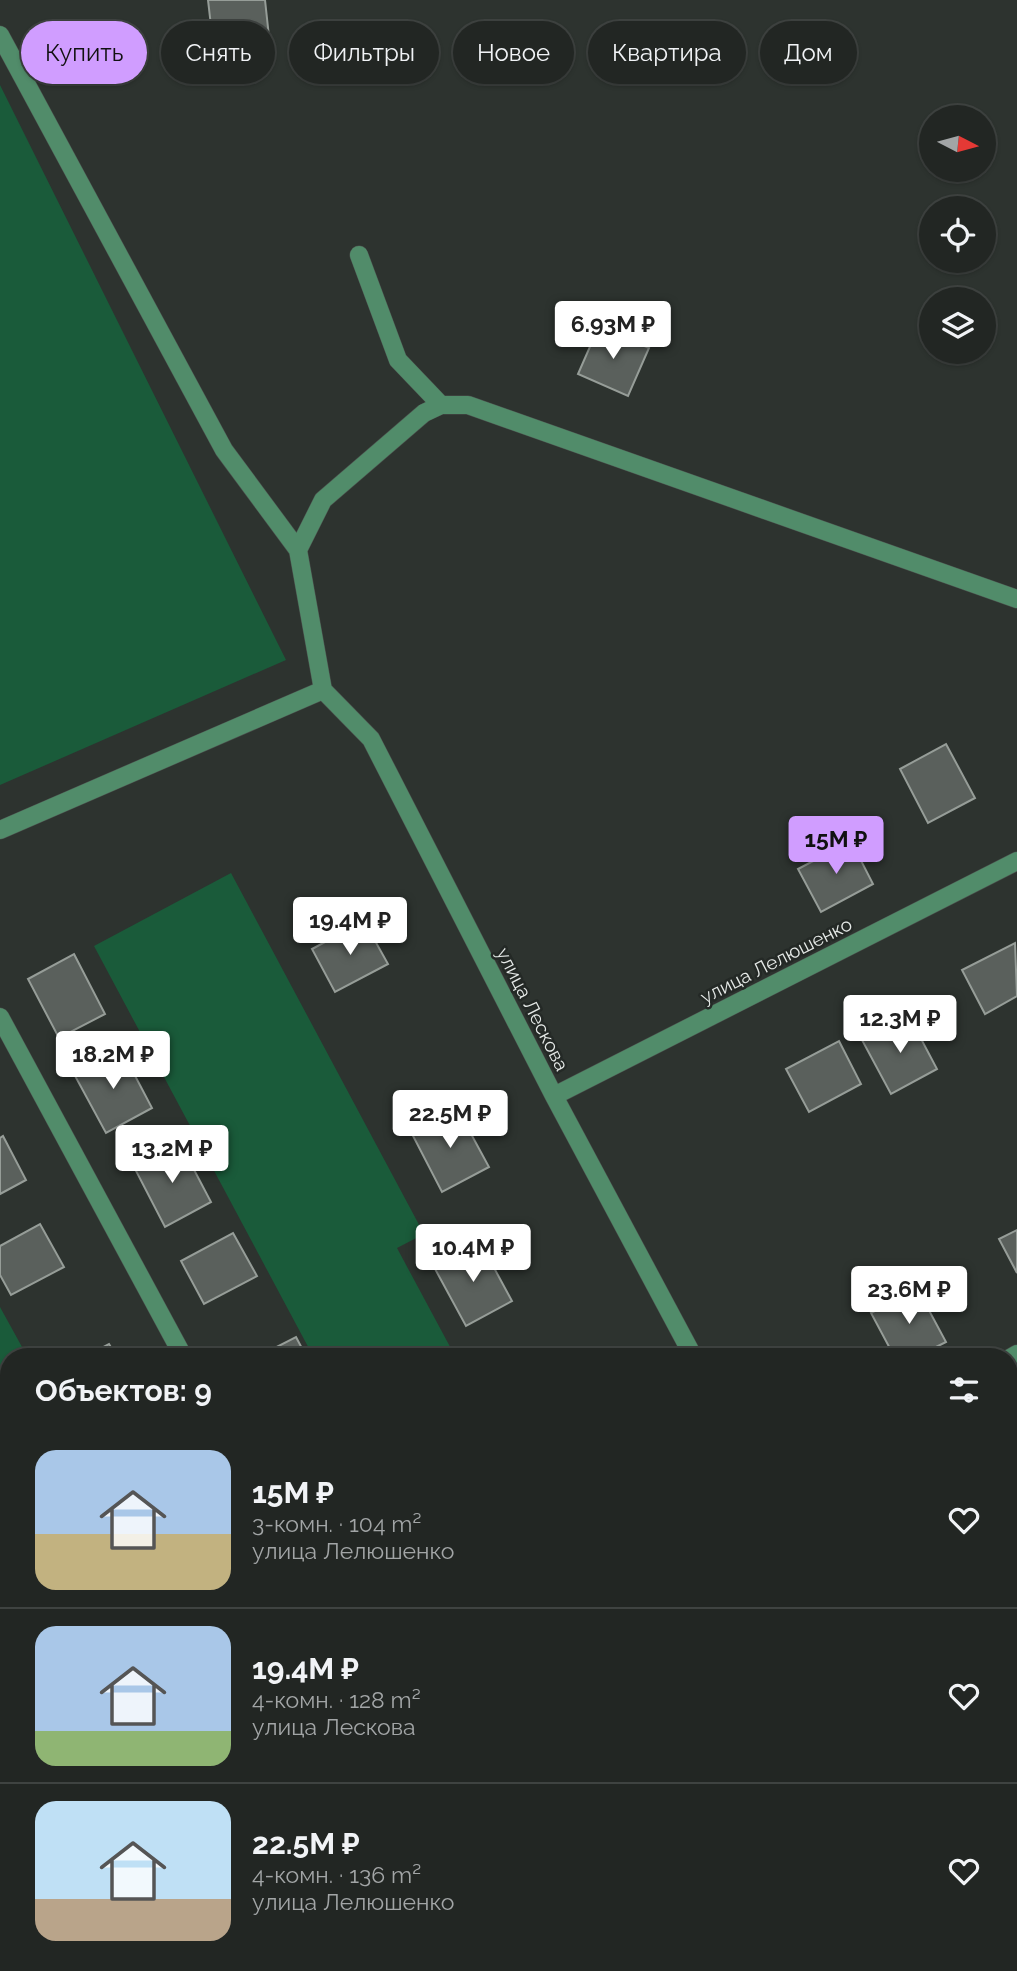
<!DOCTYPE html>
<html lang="ru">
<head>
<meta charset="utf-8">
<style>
  body { margin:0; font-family:Raleway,sans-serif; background:#2e3230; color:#f1f3f6; height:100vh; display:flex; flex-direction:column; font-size:26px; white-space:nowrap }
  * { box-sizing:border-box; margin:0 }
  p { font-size:23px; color:#a2a5a6 }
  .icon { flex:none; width:38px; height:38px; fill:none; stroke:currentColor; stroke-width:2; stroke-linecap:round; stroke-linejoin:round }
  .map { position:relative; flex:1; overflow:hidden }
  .side { position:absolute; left:0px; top:1348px; width:1018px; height:625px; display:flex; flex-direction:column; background:#222623; border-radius:28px 28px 0 0; box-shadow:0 2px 5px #0004,0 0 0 2px #3f4341 }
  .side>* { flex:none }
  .top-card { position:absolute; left:21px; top:21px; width:976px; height:63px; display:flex; gap:14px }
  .needle { width:46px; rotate:96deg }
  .buttons { position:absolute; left:919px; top:105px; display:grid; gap:14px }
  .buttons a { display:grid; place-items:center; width:77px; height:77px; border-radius:50%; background:#222623; box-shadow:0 2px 5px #0004,0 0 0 2px #3f4341; font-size:35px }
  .price { position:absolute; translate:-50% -60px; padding:0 16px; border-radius:7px; background:#fff; color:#222; font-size:23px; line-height:46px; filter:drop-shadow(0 2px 4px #0008) }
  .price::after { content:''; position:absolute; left:50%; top:42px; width:21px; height:16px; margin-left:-10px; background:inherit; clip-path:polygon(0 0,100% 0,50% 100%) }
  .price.active { background:#d09dff; color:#111 }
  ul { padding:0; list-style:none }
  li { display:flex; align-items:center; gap:21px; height:175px; padding:0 35px }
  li+li { border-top:2px solid #3f4341 }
  li span { display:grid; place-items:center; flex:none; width:196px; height:140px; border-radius:21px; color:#555 }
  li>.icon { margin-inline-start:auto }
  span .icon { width:84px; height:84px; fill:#fffc; stroke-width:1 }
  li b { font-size:30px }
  h2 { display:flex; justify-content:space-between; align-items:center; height:84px; padding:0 35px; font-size:30px }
  .tag { padding:0 24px; border-radius:32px; background:#222623; box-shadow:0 2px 5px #0004,0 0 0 2px #3f4341; font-size:24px; line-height:63px }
  .tag.active { background:#d09dff; color:#111 }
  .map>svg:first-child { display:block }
  .green { fill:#1a5b3a }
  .building { fill:#5a605c; stroke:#969d98; stroke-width:2 }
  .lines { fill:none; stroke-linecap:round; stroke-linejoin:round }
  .minor-casing { stroke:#4b504d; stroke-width:19 }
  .minor { stroke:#518c6a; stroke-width:18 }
  .labels { text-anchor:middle; stroke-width:5; stroke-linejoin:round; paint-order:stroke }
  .street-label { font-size:19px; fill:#e6eae8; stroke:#242926 }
</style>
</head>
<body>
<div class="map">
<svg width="1017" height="1971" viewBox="0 0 1017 1971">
  <rect width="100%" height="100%" fill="#2d332f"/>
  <path class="green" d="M0,85l286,575 -286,125z
    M231,873l193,361 -27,14 58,108h-142l-219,-410z
    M0,1307l27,49h-18v339l-9,-17z
    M1017,1560v171l-7,4v-171z
    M154,1964h208l4,7h-208z"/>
  <path class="building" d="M208,0h57l5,46 -56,6z
    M599,326l50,22 -21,48 -50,-22z
    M946,744l29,54 -47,25 -28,-54z
    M851,841l22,43 -52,28 -23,-43z
    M364,921l24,43 -53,28 -23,-43z
    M1015,943l2,53 -32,18 -23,-44z
    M74,954l31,60 -46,24 -31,-59z
    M909,1016l28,53 -46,25 -29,-54z
    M839,1041l22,43 -52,28 -23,-43z
    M121,1049l31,59 -46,25 -32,-59z
    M457,1108l32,59 -47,25 -31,-60z
    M3,1136l23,44 -26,14v-56z
    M180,1143l31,59 -46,25 -31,-60z
    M40,1224l24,43 -53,28 -11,-20v-29z
    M1017,1230v43l-18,-34z
    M233,1233l24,43 -53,28 -23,-43z
    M480,1242l32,59 -46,25 -32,-59z
    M917,1288l29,54 -28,14h-24l-23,-43z
    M296,1337l10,19h-47z
    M109,1344l7,12h-30z
    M1010,1441l7,14v57l-7,4z
    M3,1746l6,11v62l-9,5v-77z
    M1017,1774v27l-7,-13v-10z
    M76,1964h59l4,7h-59z
    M385,1964h47l-14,7h-29z
    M609,1964h13l3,6 9,-5 2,6h-42z
    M711,1964h31l2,3 -7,4h-22z"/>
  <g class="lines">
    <g class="minor-casing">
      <path id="minor" d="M0,35l224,415 74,100 25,140
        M359,255l39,105 43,45
        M298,550l25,-50 101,-87 17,-8h27l549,194
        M323,690l48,49 183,357 139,260
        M0,830l323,-140
        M0,1017l183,339
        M554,1096l463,-235
        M1010,1358l7,-4
        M1010,1870l7,-4
        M0,1950l11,21
        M1010,1956l7,13
        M510,1964l4,7
        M825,1971l14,-7"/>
    </g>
    <use href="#minor" class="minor"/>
  </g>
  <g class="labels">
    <g class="street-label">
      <text transform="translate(776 960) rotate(-27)" y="7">улица Лелюшенко</text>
      <text transform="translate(533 1009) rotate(63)" y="7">улица Лескова</text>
    </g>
  </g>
</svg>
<div class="buttons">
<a><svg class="needle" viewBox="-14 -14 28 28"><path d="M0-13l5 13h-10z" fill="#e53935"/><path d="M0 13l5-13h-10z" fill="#a2a5a6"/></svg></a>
<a><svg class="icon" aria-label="locate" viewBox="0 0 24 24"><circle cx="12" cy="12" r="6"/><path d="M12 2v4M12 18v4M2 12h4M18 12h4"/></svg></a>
<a><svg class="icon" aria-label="layers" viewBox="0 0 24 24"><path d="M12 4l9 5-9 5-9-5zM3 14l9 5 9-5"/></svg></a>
</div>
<b class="price" style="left:613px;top:361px">6.93M ₽</b>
<b class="price active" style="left:836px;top:876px">15M ₽</b>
<b class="price" style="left:350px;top:957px">19.4M ₽</b>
<b class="price" style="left:900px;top:1055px">12.3M ₽</b>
<b class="price" style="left:113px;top:1091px">18.2M ₽</b>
<b class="price" style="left:450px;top:1150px">22.5M ₽</b>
<b class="price" style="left:172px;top:1185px">13.2M ₽</b>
<b class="price" style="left:473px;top:1284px">10.4M ₽</b>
<b class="price" style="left:909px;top:1326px">23.6M ₽</b>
<div class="top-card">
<a class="tag active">Купить</a>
<a class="tag">Снять</a>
<a class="tag">Фильтры</a>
<a class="tag">Новое</a>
<a class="tag">Квартира</a>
<a class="tag">Дом</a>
</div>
<section class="side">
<h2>Объектов: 9<svg class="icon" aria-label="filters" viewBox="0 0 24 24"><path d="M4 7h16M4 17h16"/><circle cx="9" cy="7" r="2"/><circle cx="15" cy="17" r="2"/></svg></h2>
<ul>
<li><span style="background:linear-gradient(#a9c7e8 60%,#c2b280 0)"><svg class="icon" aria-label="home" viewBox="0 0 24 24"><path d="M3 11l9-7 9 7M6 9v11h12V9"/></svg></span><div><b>15M ₽</b><p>3-комн. · 104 m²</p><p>улица Лелюшенко</p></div><svg class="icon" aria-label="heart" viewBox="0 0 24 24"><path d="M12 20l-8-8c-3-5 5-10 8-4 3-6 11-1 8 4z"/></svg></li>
<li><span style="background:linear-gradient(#a9c7e8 75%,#8fb573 0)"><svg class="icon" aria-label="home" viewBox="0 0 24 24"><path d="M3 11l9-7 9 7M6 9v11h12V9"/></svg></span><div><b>19.4M ₽</b><p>4-комн. · 128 m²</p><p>улица Лескова</p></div><svg class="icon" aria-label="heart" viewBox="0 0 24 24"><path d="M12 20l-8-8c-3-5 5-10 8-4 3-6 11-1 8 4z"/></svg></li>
<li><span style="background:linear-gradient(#bfe0f5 70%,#b9a48a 0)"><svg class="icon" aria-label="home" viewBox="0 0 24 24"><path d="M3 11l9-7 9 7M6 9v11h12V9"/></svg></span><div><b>22.5M ₽</b><p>4-комн. · 136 m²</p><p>улица Лелюшенко</p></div><svg class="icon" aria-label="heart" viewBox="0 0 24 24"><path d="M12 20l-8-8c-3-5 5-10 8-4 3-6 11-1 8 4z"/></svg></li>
</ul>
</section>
</div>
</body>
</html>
